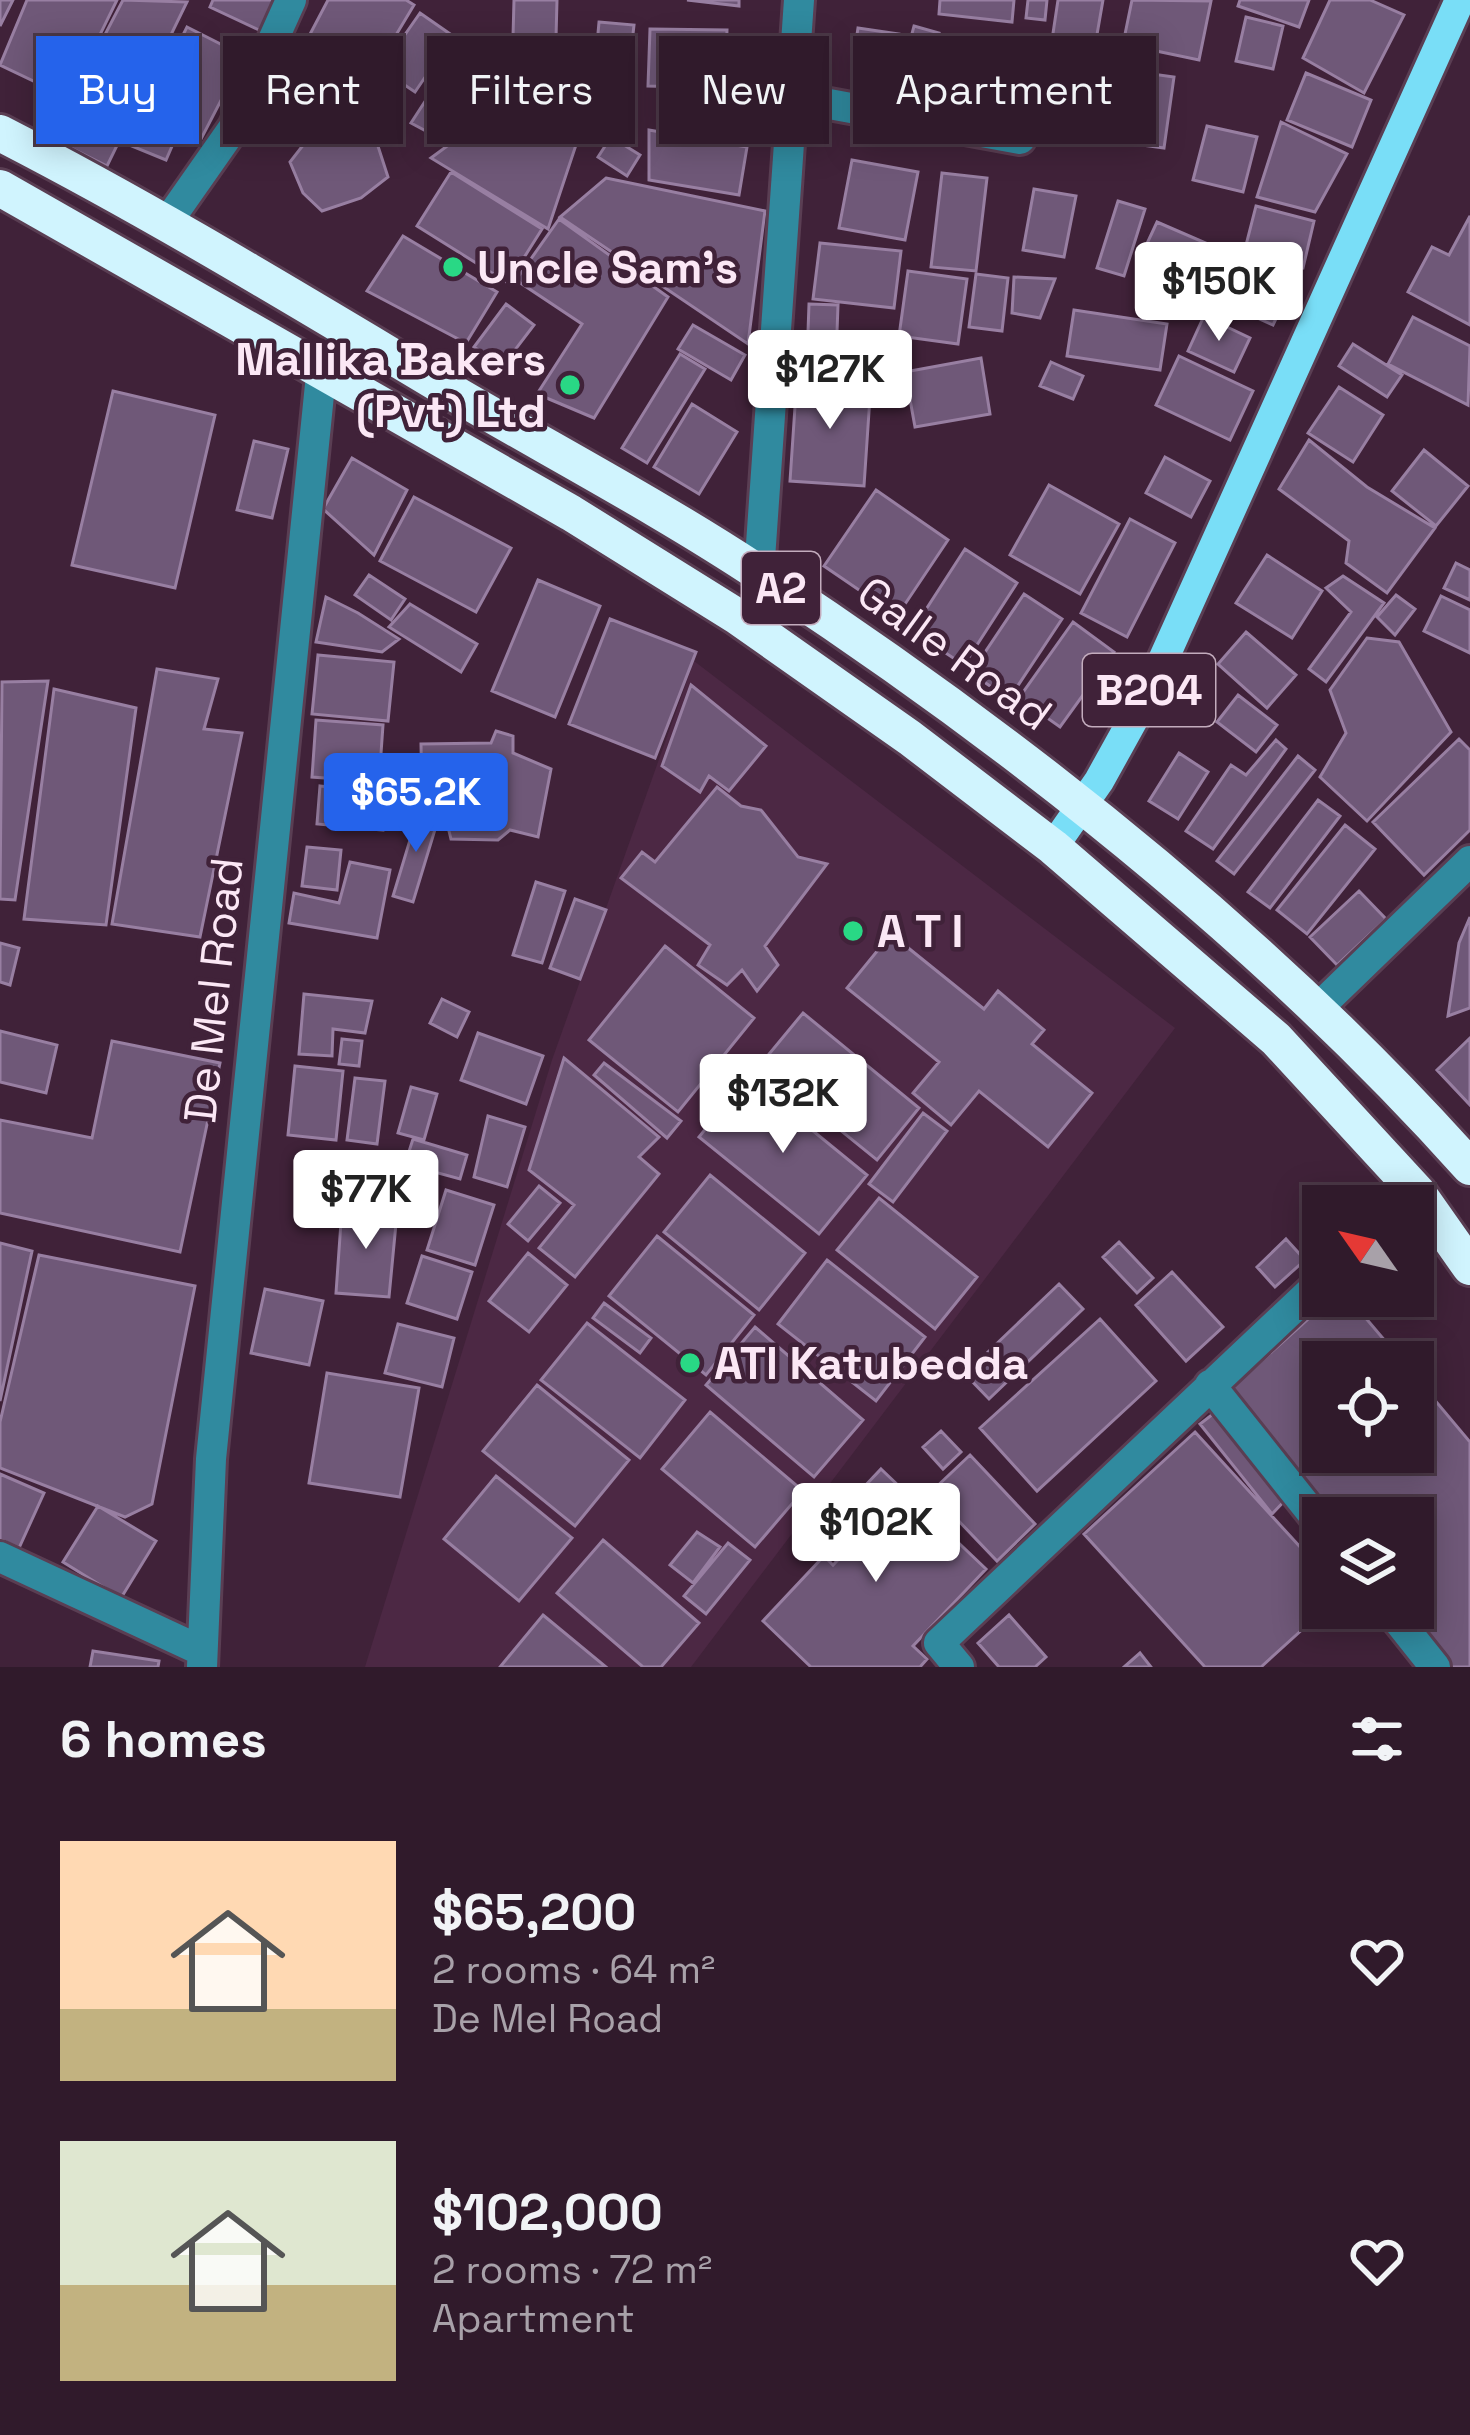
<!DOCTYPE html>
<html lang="en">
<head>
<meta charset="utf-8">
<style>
  body { margin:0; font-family:"Space Grotesk",sans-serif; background:#3c2737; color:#f1f3f6; height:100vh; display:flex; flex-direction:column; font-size:45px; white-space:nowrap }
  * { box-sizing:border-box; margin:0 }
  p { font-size:39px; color:#a8a1a9 }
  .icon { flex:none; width:66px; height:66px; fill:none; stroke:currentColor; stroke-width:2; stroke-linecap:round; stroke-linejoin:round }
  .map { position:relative; height:1667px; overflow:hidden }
  .details { display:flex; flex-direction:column; background:#301a2b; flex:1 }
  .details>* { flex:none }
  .banner { position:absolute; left:36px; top:36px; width:1398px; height:108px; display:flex; gap:24px }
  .needle { width:78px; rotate:304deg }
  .controls { position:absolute; left:1302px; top:1185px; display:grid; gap:24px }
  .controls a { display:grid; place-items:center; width:132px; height:132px; border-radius:0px; background:#301a2b; box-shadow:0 6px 30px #0003,0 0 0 3px #4b3847; font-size:60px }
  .price { position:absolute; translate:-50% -102px; padding:0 27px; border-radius:12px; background:#fff; color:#222; font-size:39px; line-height:78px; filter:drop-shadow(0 3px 6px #0008) }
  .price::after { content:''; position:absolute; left:50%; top:72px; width:36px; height:27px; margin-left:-18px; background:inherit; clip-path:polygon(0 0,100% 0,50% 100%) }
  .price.current { background:#2563eb; color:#fff }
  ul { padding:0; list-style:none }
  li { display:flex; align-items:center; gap:36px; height:300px; padding:0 60px }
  li span { display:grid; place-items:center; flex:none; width:336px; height:240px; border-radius:0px; color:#555 }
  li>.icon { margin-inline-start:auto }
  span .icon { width:144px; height:144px; fill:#fffc; stroke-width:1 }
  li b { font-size:51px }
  h2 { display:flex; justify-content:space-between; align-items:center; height:144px; padding:0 60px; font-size:51px }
  .tag { padding:0 42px; border-radius:0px; background:#301a2b; box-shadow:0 6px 30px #0003,0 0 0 3px #4b3847; font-size:42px; line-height:108px }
  .tag.current { background:#2563eb; color:#fff }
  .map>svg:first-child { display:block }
  .built { fill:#4c2844 }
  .building { fill:#6f5878; stroke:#987fa2; stroke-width:3 }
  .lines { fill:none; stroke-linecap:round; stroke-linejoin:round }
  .minor-casing { stroke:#5a3e53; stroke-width:36 }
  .major-casing { stroke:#5a3e53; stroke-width:36 }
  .highway-casing { stroke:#5a3e53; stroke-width:42 }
  .minor { stroke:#308a9f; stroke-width:30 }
  .major { stroke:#79def7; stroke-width:30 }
  .highway { stroke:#d0f4fe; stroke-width:36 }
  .poi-dot { fill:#29d885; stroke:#402239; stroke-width:4.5 }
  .labels { text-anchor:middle; stroke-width:9; stroke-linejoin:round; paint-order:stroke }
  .shield { fill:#402239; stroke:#c3acbd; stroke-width:3 }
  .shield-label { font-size:42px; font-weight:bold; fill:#fbe7f5 }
  .poi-label { font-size:45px; font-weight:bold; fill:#fbe7f5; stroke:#402239; text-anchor:start }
  .street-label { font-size:45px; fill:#fbe7f5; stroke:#402239 }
</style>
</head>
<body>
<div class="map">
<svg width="1470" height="1667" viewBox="0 0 1470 1667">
  <rect width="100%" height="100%" fill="#402239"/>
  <path class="built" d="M694,661l481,367 -484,639h-326l187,-607z"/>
  <path class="building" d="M0,0h13l-13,26z
    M27,0h90l-48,98 -69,-33z
    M123,0l64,2 -80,164 -56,-28z
    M213,0h63l-15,31 -51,-24z
    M328,0h78l8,5 -69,115 -36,-22 17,-24 -28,-17z
    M514,0h43l-1,38 -43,-1z
    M687,0h52v6z
    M940,0h74l-2,22 -73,-8z
    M1028,0h19l-2,20 -19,-2z
    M1058,0h45l-8,46 -43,-6z
    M1132,0l79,1 -12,59 -76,-16z
    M1240,0h69l-10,27 -61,-21z
    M1330,0h40l34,15 -40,78 -61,-35z
    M420,13l33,23 -38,56 -34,-23z
    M1246,17l37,9 -10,43 -37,-8z
    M599,22l35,3 -5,45 -34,-3z
    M914,26l25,7 -12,45 -25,-7z
    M187,27l57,29 -44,85 -56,-29z
    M858,28l41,6 -5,39 -42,-6z
    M650,29l77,1 -2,58 -77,-2z
    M946,39l34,3 -6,67 -34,-3z
    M465,40l120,78 -37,111 -117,-71 19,-14 -39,-21z
    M998,52l50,9 -13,69 -49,-9z
    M1058,55l29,3 -8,80 -29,-3z
    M1094,66l80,11 -10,71 -80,-11z
    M1306,73l65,27 -19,47 -65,-27z
    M138,117l38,20 -10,23 -37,-15z
    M1281,122l66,32 -32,58 -58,-15z
    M348,125l28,15 12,37 -27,21 -39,13 -19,-18 -13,-31 28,-36z
    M1207,126l50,11 -14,55 -50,-12z
    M649,130l98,17 -8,48 -90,-15z
    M611,137l29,18 -13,21 -29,-19z
    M852,160l66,12 -13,68 -66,-12z
    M451,172l91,57 -34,54 -91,-57z
    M942,173l45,5 -11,93 -45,-4z
    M606,178l159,33 -17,133 -188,-127z
    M1034,189l42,7 -12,61 -41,-7z
    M1118,201l27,8 -21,67 -27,-8z
    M1256,206l58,15 -11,47 -59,-15z
    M1470,216v109l-62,-33 24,-45 17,8z
    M559,219l109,78 -74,121 -57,-24 45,-70 -66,-44z
    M1157,222l58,25 -12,28 -59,-25z
    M403,236l94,56 -31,51 -99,-52z
    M820,243l81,8 -7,57 -81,-9z
    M1228,250l66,31 -21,44 -66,-30z
    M908,271l59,8 -9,65 -59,-8z
    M976,274l32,4 -6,53 -33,-4z
    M1014,277l41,2 -15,39 -28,-5z
    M506,304l28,21 -32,42 -28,-20z
    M809,304l29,1 -1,27h-29z
    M1074,310l93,14 -7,46 -93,-14z
    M1204,316l46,22 -16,34 -46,-21z
    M1413,317l57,29 -2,59 -80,-41z
    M693,325l52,30 -14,25 -53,-31z
    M1353,344l49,31 -15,22 -48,-31z
    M680,354l25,15 -58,94 -25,-15z
    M1179,356l74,35 -23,49 -74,-35z
    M981,358l9,56 -75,13 -10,-55z
    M1051,362l32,14 -10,23 -33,-13z
    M797,377l74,5 -7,104 -74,-5z
    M1339,387l44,28 -30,47 -45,-29z
    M113,391l102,24 -40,173 -103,-23z
    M692,404l45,28 -38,62 -45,-27z
    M1309,440l58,47 68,41 -48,65 -41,-30 3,-22 -70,-52z
    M254,441l34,8 -16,69 -35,-8z
    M1424,450l44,36 -32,40 -44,-35z
    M1165,457l45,24 -19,36 -45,-24z
    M352,458l55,32 -33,65 -51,-46z
    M1049,485l70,39 -39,70 -70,-39z
    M876,490l72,50 -51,76 -73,-50z
    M414,497l97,51 -35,64 -96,-51z
    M1130,519l45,24 -48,94 -46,-24z
    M965,549l52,34 -53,82 -52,-34z
    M1267,555l55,36 -30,47 -56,-35z
    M1456,563l14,7v30l-26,-12z
    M369,575l36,24 -14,21 -36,-25z
    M1343,576l41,27 -58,79 -17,-13 42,-57 -25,-24z
    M538,580l62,26 -45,111 -63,-26z
    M1024,594l38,25 -53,80 -38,-26z
    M1396,595l19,14 -20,26 -18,-18z
    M1441,596l29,14v43l-46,-22z
    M326,597l32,16 41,26 -17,13 -66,-10z
    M410,604l67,40 -16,28 -72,-45z
    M610,619l86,33 -41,106 -86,-34z
    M1073,622l41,30 -54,75 -41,-29z
    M1246,632l50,43 -29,33 -49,-44z
    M1367,638l32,4 52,90 -84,89 -47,-44 26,-44 -16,-43z
    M318,655l76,7 -6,59 -76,-7z
    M157,669l61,10 -14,50 38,4 -42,204 -88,-13z
    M48,681l-33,219 -15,-1 2,-217z
    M691,685l75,61 -37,45 -20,-15 -9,16 -38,-26z
    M54,689l82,19 -30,217 -82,-6z
    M1238,695l39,30 -21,27 -39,-30z
    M316,720l67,5 -4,57 -67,-5z
    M496,731l17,5v17l38,16 -13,68 -28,-7 -12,10 -47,-1 -6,-24 -23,-12 -1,-59 70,-1z
    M1459,739l11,11v80l-46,45 -51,-53z
    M1276,740l10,9 -73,100 -27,-18 45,-66 15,10z
    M1179,753l29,19 -30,47 -29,-18z
    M1298,756l17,14 -81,104 -17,-13z
    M320,786l67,7 -4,37 -66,-6z
    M717,787l24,19 20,4 37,47 29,7 -62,82 13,19 -21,26 -15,-21 -15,15 -29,-20 12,-20 -89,-67 21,-26 13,10z
    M1318,800l22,16 -70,92 -22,-16z
    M420,807l20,6 -27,89 -20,-6z
    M1345,825l30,24 -68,85 -30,-24z
    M307,847l34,3 -4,40 -35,-4z
    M350,862l40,8 -13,68 -88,-15 5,-30 45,10z
    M536,882l29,9 -23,72 -29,-8z
    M1359,891l27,28 -49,46 -27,-28z
    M575,899l31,11 -26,69 -30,-11z
    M1470,917v91l-22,8 11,-73z
    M891,934l93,75 14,-18 46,39 -12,14 60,49 -44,54 -69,-56 -28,34 -38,-32 26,-31 -92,-74z
    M0,943l19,5 -9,37 -10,-3z
    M665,946l89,72 -76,94 -89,-72z
    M304,994l68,7 -7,32 -32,-4 -1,27 -33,-2z
    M442,999l27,13 -12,25 -27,-14z
    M803,1013l116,95 -42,52 -117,-95z
    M0,1031l57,14 -11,48 -46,-11z
    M478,1033l65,23 -17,48 -65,-24z
    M1470,1038v67l-33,-35z
    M342,1039l20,2 -3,25 -20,-2z
    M112,1041l108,22 -40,189 -180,-39v-93l92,18z
    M564,1058l95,79 -20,20 20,17 -84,103 -36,-29 35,-43 -45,-35z
    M604,1063l77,58 -14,17 -73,-63z
    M295,1066l48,5 -7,69 -48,-5z
    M747,1077l120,98 -48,59 -120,-97z
    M355,1078l30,3 -8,63 -30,-4z
    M411,1087l26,7 -13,46 -26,-7z
    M923,1113l24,18 -54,71 -24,-18z
    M488,1116l37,11 -18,60 -33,-10z
    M413,1139l54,16 -7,24 -55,-15z
    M710,1175l95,78 -46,57 -95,-78z
    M539,1186l21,17 -32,38 -20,-17z
    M446,1190l48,15 -19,60 -48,-15z
    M879,1198l98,79 -42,52 -98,-79z
    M342,1208l55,5 -8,84 -53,-4z
    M657,1236l97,79 -48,60 -97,-79z
    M1286,1239l19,21 -30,27 -18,-20z
    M1119,1242l34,36 -16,15 -34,-36z
    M0,1243l32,8 -32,150z
    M528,1253l39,32 -38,47 -40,-31z
    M39,1255l156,31 -43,218 -27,13 -125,-49v-46z
    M422,1256l50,16 -15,47 -50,-16z
    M827,1260l98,77 -49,64 -98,-77z
    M1172,1272l51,55 -37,34 -50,-56z
    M1059,1284l24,25 -94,90 -24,-25z
    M265,1289l58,12 -14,64 -58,-12z
    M1334,1296h13l56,66h-80v90h90v-78l57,68v225h-29l-47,-59h19v-90h-90l-101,-122z
    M604,1303l47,35 -11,15 -47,-35z
    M1100,1319l56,62 -119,110 -57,-63z
    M587,1323l98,77 -45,58 -99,-78z
    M398,1324l56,14 -12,49 -57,-14z
    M755,1327l108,93 -49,57 -108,-92z
    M327,1373l92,15 -19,109 -91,-14z
    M537,1385l92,75 -54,66 -92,-75z
    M1222,1407l71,85 -21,22 -72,-90z
    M710,1412l93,79 -48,56 -93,-78z
    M941,1431l20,21 -18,17 -20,-22z
    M1195,1432l128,140 3,36 -65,59h-56l-121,-133z
    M970,1455l65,69 -38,37 -66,-69z
    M881,1469l105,100 -73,77 14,13 -7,8h-109l-48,-46 61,-65 9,9 22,-23 -23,-21z
    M0,1474l44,19 -25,55 -19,-9z
    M496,1476l76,62 -53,63 -75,-62z
    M98,1506l58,35 -35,57 -58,-36z
    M697,1532l23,15 -27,36 -23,-18z
    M603,1540l96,83 -38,44h-18l-86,-74z
    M728,1543l22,17 -44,54 -22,-18z
    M543,1615l63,52h-106z
    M1009,1615l37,42 -11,10h-36l-21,-24z
    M93,1651l66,10 -1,6h-68z
    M1140,1653l11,14h-27z"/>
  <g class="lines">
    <g class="minor-casing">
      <path id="minor" d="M791,97l229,42
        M166,224l68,-97 57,-127
        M759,573l40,-573
        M1319,1007l151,-146
        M1210,1385l113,142
        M0,1557l202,94
        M1388,1608l47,59
        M202,1667l9,-208 110,-1084 29,-44
        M959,1667l-20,-24 384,-363"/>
    </g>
    <g class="major-casing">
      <path id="major" d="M1053,847l46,-66 51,-92 310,-689"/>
    </g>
    <g class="highway-casing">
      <path id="highway" d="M0,133c156,80 306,172 457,262 101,59 207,115 305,180 257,169 503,363 708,592
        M0,188l571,325 167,104 172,121 143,109 223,192 142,154 52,74"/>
    </g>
    <use href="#minor" class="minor"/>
    <use href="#major" class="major"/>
    <use href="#highway" class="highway"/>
  </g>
  <g class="poi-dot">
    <circle cx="453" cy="267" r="12"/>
    <circle cx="570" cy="385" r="12"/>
    <circle cx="853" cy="931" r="12"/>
    <circle cx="690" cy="1363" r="12"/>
  </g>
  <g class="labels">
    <g class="shield">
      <rect x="742" y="552" width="78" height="72" rx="9"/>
      <rect x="1083" y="654" width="132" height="72" rx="9"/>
    </g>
    <g class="shield-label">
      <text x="781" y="603">A2</text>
      <text x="1149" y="705">B204</text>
    </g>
    <g class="poi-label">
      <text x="477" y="283">Uncle Sam's</text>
      <text x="546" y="375" text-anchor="end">Mallika Bakers<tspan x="546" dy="52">(Pvt) Ltd</tspan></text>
      <text x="877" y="947">A T I</text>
      <text x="714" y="1379">ATI Katubedda</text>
    </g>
    <g class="street-label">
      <text transform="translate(955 653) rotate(36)" y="16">Galle Road</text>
      <text transform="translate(213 990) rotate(-84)" y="16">De Mel Road</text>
    </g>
  </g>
</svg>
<div class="controls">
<a><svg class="needle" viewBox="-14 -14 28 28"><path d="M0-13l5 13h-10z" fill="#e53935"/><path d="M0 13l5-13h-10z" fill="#a8a1a9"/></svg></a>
<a><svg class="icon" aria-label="locate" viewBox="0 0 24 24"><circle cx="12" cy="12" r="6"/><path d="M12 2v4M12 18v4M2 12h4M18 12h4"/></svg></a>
<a><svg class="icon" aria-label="layers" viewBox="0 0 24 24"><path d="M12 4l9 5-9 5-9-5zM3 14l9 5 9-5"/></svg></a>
</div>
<b class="price" style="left:1219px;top:344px">$150K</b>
<b class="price" style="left:830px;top:432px">$127K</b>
<b class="price current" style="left:416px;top:855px">$65.2K</b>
<b class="price" style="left:783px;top:1156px">$132K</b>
<b class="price" style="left:366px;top:1252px">$77K</b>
<b class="price" style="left:876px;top:1585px">$102K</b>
<div class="banner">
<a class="tag current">Buy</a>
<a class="tag">Rent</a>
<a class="tag">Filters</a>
<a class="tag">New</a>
<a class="tag">Apartment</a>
</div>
</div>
<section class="details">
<h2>6 homes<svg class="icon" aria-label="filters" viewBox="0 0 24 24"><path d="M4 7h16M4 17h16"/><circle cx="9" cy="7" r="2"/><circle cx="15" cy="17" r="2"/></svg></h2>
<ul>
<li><span style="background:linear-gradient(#ffd9b3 70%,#c2b280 0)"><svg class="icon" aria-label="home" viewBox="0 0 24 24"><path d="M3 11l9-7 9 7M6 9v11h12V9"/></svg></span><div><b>$65,200</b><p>2 rooms · 64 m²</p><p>De Mel Road</p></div><svg class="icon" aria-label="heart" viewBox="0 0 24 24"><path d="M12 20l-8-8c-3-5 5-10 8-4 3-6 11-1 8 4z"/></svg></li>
<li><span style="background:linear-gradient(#dfe7d0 60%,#c2b280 0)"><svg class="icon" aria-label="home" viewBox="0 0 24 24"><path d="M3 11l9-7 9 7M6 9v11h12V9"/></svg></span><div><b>$102,000</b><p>2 rooms · 72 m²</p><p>Apartment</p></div><svg class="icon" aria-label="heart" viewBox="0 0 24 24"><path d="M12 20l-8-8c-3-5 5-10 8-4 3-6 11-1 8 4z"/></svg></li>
</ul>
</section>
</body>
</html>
